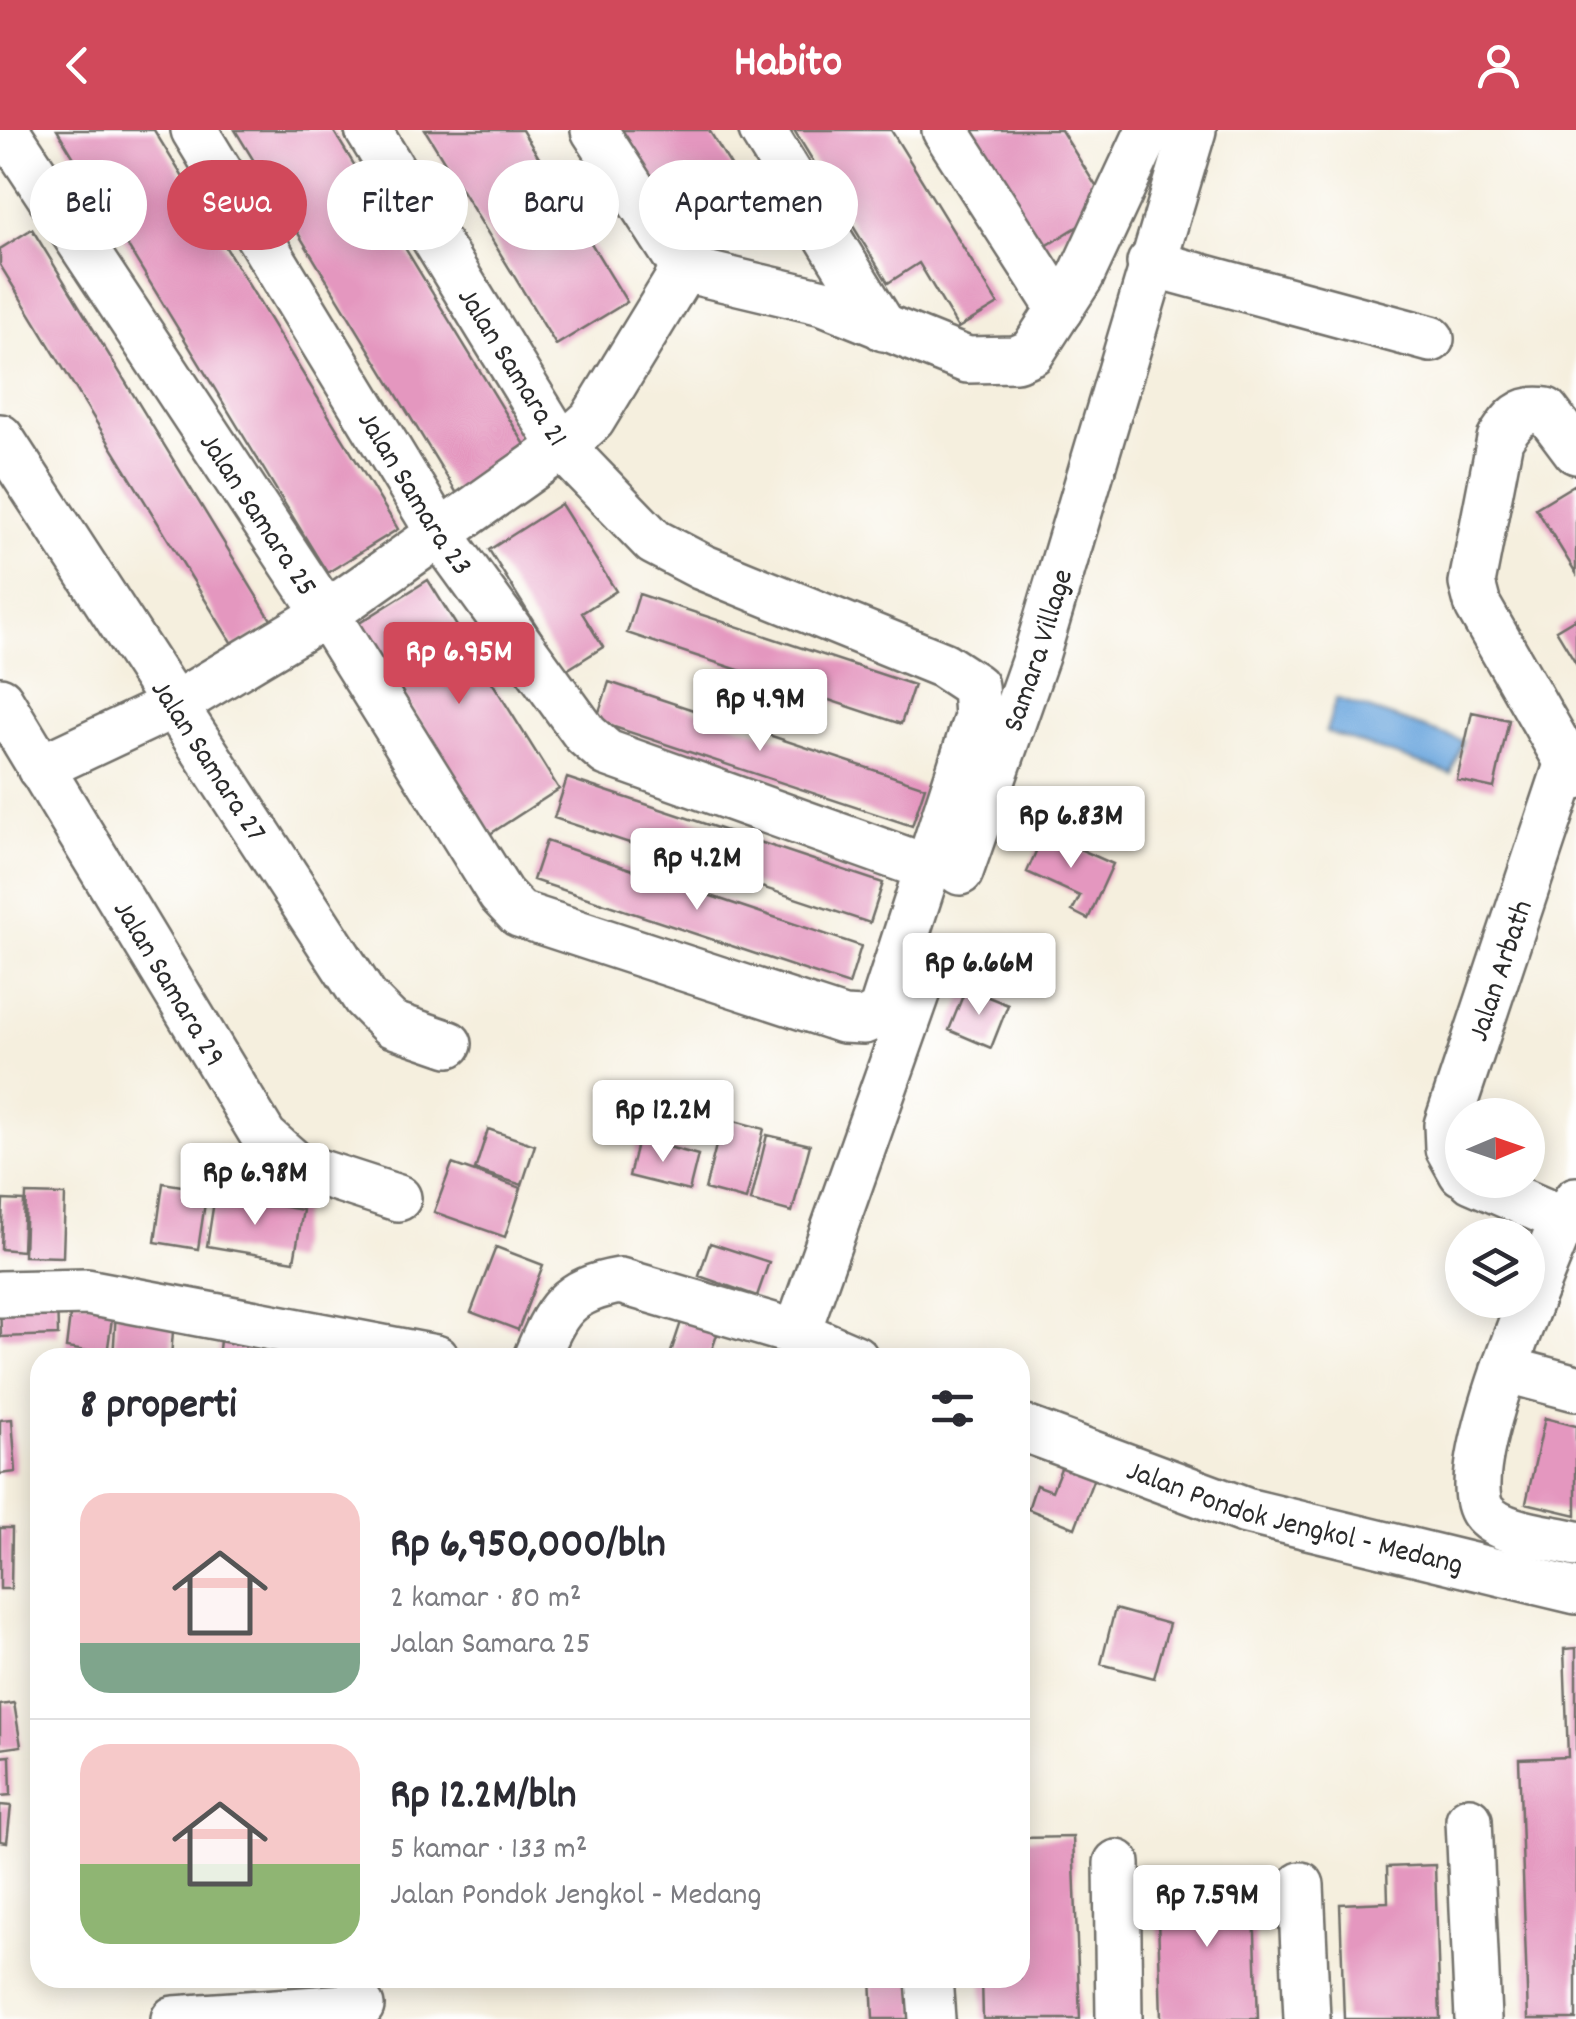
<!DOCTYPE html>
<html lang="id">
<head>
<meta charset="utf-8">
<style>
  body { margin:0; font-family:Dekko,sans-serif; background:#f7f7f7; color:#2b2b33; height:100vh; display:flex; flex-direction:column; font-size:38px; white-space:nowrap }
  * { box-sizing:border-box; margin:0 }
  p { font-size:32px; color:#7c7c81 }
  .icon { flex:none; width:55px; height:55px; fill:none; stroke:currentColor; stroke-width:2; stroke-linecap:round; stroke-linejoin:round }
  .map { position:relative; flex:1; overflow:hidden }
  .panel { position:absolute; left:30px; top:1218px; width:1000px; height:640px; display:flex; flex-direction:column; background:#fff; border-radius:30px; box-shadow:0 5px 25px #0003 }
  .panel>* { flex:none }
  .hud { position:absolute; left:30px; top:30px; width:1000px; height:90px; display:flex; gap:20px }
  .needle { width:65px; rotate:88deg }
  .tools { position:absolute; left:1445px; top:968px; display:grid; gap:20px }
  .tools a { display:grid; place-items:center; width:100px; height:100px; border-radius:50%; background:#fff; box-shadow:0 5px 25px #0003; font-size:50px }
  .price { position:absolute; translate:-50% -85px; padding:0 22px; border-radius:10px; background:#fff; color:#222; font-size:32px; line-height:65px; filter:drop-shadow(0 2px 5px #0008) }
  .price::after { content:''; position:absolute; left:50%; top:60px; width:30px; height:22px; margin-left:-15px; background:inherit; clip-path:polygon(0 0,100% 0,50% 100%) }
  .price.selected { background:#d1495b; color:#fff }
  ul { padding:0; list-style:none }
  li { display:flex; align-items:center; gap:30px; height:250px; padding:0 50px }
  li+li { border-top:2px solid #e1e1e2 }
  li span { display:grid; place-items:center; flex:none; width:280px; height:200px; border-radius:30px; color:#555 }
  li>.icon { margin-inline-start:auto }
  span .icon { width:120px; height:120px; fill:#fffc; stroke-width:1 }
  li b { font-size:42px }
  h2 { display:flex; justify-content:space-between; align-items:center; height:120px; padding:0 50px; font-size:42px }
  .tag { padding:0 35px; border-radius:45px; background:#fff; box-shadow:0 5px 25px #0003; font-size:35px; line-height:90px }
  .tag.selected { background:#d1495b; color:#fff }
  header { display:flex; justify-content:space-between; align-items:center; height:130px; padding:0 50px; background:#d1495b; color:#fff; font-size:45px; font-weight:800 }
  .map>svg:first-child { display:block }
  .water { fill:#6ea8de; stroke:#4c6a84; stroke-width:2.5 }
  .building { fill:#e497bf }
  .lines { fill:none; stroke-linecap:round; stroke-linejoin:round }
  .minor-casing { stroke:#72706a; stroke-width:50 }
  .minor { stroke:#fff; stroke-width:45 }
  .labels { text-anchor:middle; stroke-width:9; stroke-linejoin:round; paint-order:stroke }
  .street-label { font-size:30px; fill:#2b2b2b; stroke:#fff }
</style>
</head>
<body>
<header><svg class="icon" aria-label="back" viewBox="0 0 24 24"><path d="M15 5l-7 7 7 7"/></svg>Habito<svg class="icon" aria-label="person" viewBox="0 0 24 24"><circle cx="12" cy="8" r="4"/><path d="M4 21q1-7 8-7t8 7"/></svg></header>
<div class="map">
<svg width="1576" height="1889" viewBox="0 0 1576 1889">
  <rect width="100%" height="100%" fill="#fff"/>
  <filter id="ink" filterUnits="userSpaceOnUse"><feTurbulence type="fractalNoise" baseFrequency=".01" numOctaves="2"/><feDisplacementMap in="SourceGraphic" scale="20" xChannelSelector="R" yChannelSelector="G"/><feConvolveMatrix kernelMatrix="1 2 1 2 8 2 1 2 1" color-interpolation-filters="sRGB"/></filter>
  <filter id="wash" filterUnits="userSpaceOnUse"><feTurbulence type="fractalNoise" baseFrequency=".0048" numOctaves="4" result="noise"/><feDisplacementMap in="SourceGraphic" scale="40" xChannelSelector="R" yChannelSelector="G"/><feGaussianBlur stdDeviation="2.25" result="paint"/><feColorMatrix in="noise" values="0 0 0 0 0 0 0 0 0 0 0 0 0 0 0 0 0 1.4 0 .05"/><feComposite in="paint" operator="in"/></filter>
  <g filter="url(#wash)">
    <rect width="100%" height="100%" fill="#f5efde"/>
    <path class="water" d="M1336,568l127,43 -12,33 -125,-42z"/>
    <g id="blocks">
      <path class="building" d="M57,0h97l244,399 -71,44z
        M235,0h98l202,331 -71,44z
        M425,0h97l105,172 -71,43z
        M612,0h97l58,94 -40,24 -23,-38 -32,20z
        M794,0h97l107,174 -40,24 -39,-65 -31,20z
        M964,0h97l48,77 -71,44z
        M32,99l241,394 -39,24 -234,-382v-16z
        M1574,355l2,4v84l-40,-65z
        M561,374l55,87 -34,22 21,34 -38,24 -76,-121z
        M428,450l131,209 -69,45 -132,-210z
        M639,464l275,91 -13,39 -274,-91z
        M1576,488v45l-20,-33z
        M609,552l316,105 -13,39 -316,-105z
        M1472,582l37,8 -15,68 -37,-8z
        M567,648l316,105 -13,40 -316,-105z
        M1044,703l69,31 -25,55 -16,-8 8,-15 -53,-24z
        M546,711l315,105 -12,39 -316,-105z
        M966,858l42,17 -17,43 -42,-18z
        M723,988l41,11 -18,71 -41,-11z
        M488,999l47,16 -13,40 -47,-15z
        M767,1005l43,10 -18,67 -41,-11z
        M638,1009l60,16 -9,36 -60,-15z
        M452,1034l69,24 -16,49 -71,-25z
        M163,1053l44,7 -9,59 -43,-7z
        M26,1064l39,1 -2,62 -39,-1z
        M215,1065l88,15 -9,51 -87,-15z
        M3,1070l21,1 -2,50 -21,-2z
        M710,1113l59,19 -12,34 -58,-20z
        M496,1117l47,18 -25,65 -47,-18z
        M57,1165l1,40 -57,2 -1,-40z
        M72,1169l42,6 -7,49 -41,-6z
        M116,1182l58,5 -3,41h-58z
        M683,1186l36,13 -10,29h-40z
        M220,1210l74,4 -1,14h-75z
        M1545,1288l31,8v89l-50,-12z
        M12,1289l4,53 -16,2v-54z
        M1063,1333l32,12 -20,53 -47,-19 8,-24 16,6z
        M0,1398h12l-1,61h-11z
        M1115,1479l54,15 -15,54 -53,-14z
        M1576,1518v371h-48l-9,-260 49,-2 -4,-108z
        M14,1573l7,43 -21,3v-44z
        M10,1626l1,39 -11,1v-39z
        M0,1675l11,1 -4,36 -7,-1z
        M1073,1707l7,182h-97l-1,-41h38v-140z
        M1435,1735l5,154h-96l-4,-115 48,-2 -1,-35z
        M1253,1748l5,141h-97l-4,-137z
        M871,1848h44l2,41h-44z"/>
    </g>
  </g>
  <g filter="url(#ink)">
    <use href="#blocks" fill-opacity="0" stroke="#72706a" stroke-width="2.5"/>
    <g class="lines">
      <g class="minor-casing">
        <g id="minor">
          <path id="s1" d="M6,0l320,484 175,281 18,19 324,106 21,1 17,-9 96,-295 -2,-31 -32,-21 -241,-98 -48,-25 -92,-95 -194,-317"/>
          <path id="s2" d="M194,0l246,404 146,201 21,18 324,116"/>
          <path d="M594,0l90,139"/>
          <path d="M762,0l122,198"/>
          <path d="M945,0l115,179"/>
          <path d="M1150,133l281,76"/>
          <path id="s3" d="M0,307l365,561 26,26 58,20"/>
          <path d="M1576,321l-30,-40c-25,-4 -33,8 -46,28l-28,144 6,23 98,171"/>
          <path id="s4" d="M0,570l264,437 32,28 102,33"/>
          <path d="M40,638l136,-64 150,-90 236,-167 30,-27 92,-151 139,33 144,58 49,-1 16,-7 49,-76 68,-146"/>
          <path id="s5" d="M960,742l76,-216 157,-526"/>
          <path id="s6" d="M1462,1043l-14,-25 -1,-23 120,-360"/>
          <path d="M1472,1050l104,45"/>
          <path d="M1576,1070l-14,22c-19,49 -109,249 -79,290 17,23 67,25 93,32"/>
          <path d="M0,1164l87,-2 349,66"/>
          <path d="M797,1203l125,-353"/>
          <path d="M536,1228c20,-47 30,-68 84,-77l177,52 58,25"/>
          <path d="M1504,1239l72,19"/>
          <path id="s7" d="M1020,1297l226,84 330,80"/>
          <path d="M1469,1690l9,199"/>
          <path d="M1117,1733l2,156"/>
          <path d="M1301,1755l6,134"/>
          <path d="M929,1848l3,41"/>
          <path d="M174,1889l187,-13"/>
        </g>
      </g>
      <use href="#minor" class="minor"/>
    </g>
  </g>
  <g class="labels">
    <g class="street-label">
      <text transform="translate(514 236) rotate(58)" y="10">Jalan Samara 21</text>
      <text dy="10" stroke="none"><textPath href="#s2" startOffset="425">Jalan Samara 23</textPath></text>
      <text dy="10" stroke="none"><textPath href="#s1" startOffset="460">Jalan Samara 25</textPath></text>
      <text dy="10" stroke="none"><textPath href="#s5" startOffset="235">Samara Village</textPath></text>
      <text dy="10" stroke="none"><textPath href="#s3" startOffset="385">Jalan Samara 27</textPath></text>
      <text dy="10" stroke="none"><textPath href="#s6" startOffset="215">Jalan Arbath</textPath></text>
      <text dy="10" stroke="none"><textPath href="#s4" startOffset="330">Jalan Samara 29</textPath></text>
      <text dy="10" stroke="none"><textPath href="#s7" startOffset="290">Jalan Pondok Jengkol - Medang</textPath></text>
    </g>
  </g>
</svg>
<div class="tools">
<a><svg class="needle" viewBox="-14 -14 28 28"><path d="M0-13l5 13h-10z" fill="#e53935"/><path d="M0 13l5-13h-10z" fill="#7c7c81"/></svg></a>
<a><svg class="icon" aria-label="layers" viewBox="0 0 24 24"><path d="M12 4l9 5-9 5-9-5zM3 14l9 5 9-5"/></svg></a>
</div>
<b class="price selected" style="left:459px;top:577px">Rp 6.95M</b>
<b class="price" style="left:760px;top:624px">Rp 4.9M</b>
<b class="price" style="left:1071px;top:741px">Rp 6.83M</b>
<b class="price" style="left:697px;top:783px">Rp 4.2M</b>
<b class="price" style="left:979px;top:888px">Rp 6.66M</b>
<b class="price" style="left:663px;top:1035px">Rp 12.2M</b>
<b class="price" style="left:255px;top:1098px">Rp 6.98M</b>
<b class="price" style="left:1207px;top:1820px">Rp 7.59M</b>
<div class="hud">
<a class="tag">Beli</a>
<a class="tag selected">Sewa</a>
<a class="tag">Filter</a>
<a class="tag">Baru</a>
<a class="tag">Apartemen</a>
</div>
<section class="panel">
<h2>8 properti<svg class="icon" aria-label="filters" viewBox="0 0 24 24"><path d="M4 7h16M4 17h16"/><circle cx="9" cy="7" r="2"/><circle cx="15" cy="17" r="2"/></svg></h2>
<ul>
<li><span style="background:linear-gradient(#f6c9c9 75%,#7fa58c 0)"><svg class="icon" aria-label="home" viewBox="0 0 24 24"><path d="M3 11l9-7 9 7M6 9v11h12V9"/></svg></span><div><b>Rp 6,950,000/bln</b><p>2 kamar · 80 m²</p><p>Jalan Samara 25</p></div></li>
<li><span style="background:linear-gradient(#f6c9c9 60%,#8fb573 0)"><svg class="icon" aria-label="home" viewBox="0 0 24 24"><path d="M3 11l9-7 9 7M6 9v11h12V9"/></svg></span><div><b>Rp 12.2M/bln</b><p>5 kamar · 133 m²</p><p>Jalan Pondok Jengkol - Medang</p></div></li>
</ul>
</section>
</div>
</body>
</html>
